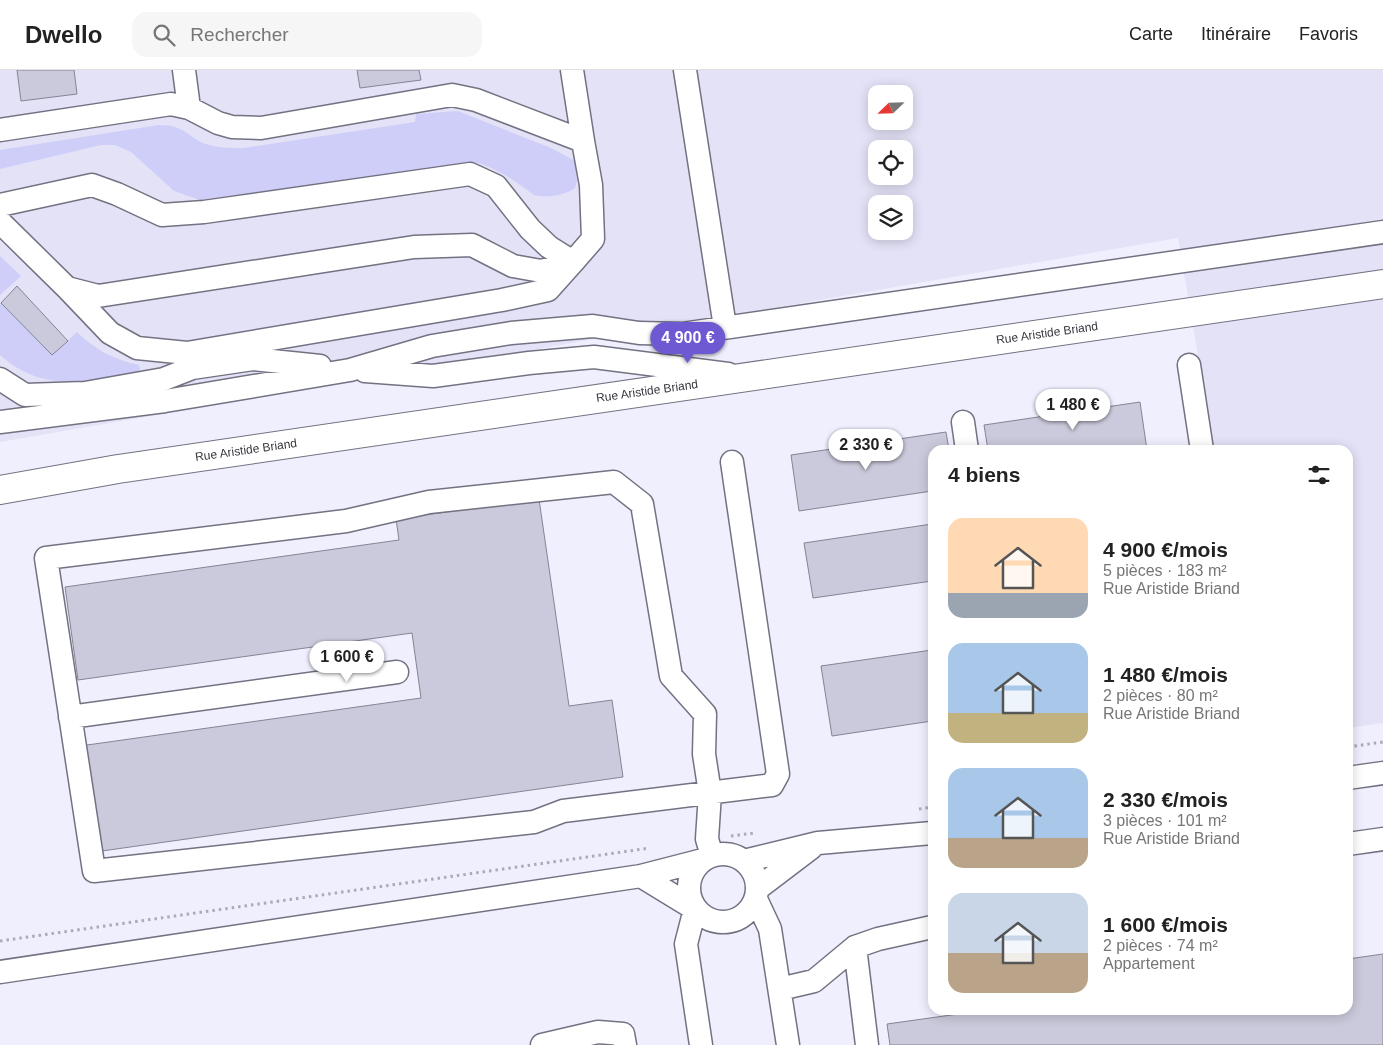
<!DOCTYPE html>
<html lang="fr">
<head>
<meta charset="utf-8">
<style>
  body { margin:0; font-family:Arial,sans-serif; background:#f6f6f6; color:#222; height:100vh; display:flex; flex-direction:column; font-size:19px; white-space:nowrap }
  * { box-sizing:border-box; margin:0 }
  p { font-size:16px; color:#767676 }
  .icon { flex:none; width:28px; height:28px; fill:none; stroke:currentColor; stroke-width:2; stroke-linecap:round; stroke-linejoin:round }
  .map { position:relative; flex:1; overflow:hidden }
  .drawer { position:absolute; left:928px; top:375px; width:425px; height:570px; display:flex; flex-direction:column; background:#fff; border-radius:15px; box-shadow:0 2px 12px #0003 }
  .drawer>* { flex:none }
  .needle { width:32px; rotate:247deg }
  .fabs { position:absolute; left:868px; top:15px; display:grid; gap:10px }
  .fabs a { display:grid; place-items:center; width:45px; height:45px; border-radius:10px; background:#fff; box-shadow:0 2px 12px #0003; font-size:25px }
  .price { position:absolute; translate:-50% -42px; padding:0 11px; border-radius:18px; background:#fff; color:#222; font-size:16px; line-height:32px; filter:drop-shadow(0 1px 2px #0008) }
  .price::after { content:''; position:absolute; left:50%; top:30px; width:15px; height:11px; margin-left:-8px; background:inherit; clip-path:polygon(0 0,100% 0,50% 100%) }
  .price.active { background:#6e59d3; color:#fff }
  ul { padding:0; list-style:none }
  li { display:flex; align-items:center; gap:15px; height:125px; padding:0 20px }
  li span { display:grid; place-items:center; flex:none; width:140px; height:100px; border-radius:15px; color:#555 }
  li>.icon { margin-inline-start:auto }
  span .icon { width:60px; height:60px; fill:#fffc; stroke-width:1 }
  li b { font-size:21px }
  h2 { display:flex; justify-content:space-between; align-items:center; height:60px; padding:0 20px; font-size:21px }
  header { display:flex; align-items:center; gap:30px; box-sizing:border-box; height:70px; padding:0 25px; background:#fff; border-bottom:1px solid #e0e0e0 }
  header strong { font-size:24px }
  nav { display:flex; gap:28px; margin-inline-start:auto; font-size:18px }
  .search { width:350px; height:45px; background:#f6f6f6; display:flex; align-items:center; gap:12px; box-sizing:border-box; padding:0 18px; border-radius:15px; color:#767676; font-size:19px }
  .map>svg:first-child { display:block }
  .built { fill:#e3e2f7; fill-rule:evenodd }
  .green { fill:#cfcef8 }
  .building { fill:#cacadc; stroke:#848495 }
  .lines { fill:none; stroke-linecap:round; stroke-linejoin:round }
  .minor-casing { stroke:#727282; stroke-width:25 }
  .major-casing { stroke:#727282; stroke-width:30 }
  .path { stroke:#ababb8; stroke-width:3; stroke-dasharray:2.5 4; stroke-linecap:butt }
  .minor { stroke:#fff; stroke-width:22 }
  .major { stroke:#fff; stroke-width:28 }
  .labels { text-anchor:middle; stroke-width:4; stroke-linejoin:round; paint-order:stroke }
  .street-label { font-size:12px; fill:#36363e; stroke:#fff }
</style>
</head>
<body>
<header>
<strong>Dwello</strong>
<div class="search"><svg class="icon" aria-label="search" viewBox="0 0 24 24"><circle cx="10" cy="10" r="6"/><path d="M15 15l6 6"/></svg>Rechercher</div>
<nav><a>Carte</a><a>Itinéraire</a><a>Favoris</a></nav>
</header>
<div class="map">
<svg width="1383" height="975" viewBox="0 0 1383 975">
  <rect width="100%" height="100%" fill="#efeffe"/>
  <path class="built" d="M0,0h1383v653l-35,5v-278h-134l-36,-212 -1178,204zM876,24h28v27h-28zM876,79h28v27h-28zM876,134h28v27h-28z"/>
  <path class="green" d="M458,41l93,37 24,13 2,19 -2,8c-11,8 -29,10 -41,7 -16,-12 -43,-31 -62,-33l-272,38 -26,-9 -43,-39 -16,-7h-14l-101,24v-19l159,-25c28,0 29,14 50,20 11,3 23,3 35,3l171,-26 1,-8z
    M0,186l21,20 -21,19z
    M0,232l52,53 25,-23c18,18 38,28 62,33l1,6c-55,9 -94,24 -140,-16z"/>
  <path class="building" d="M17,0h57l3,24 -56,7z
    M357,0h62l2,10 -61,8z
    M17,216l51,55 -16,14 -51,-52z
    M1140,332l7,48h-159l-4,-25z
    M946,362l3,18h-17v41l-133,20 -8,-56z
    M539,429l30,207 43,-6 11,77 -528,75 -15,-106 341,-48 -9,-65 -334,47 -13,-93 334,-47 -3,-21z
    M932,454v57l-119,17 -9,-55z
    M932,580v71l-100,15 -11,-70z
    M1383,884v91h-493l-3,-21 100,-14h361v-51z"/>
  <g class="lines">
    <g class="minor-casing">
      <path id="minor" d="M184,0l5,38
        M572,0l11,71
        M685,0l40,257
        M0,60l171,-26 18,4 29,15 14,4 29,1 191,-33 24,5 107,41 8,44 2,54 -20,23 -32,9 -28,-5 -41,-21 -58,2 -316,49 -31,-8 -67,-66
        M0,135l92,-20 25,9 45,21 42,-3 266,-38 26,12 34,43 19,18 24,15 -25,28 -46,10 -315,53 -50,-5 -27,-15 -42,-44
        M1189,295l13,85
        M365,301l68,5 96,-13 65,-6 134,17
        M0,309l25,16 60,-2 79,-14 28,-11 61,-9 67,7
        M0,352l165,-21 185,-31 82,-24 79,-13 82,-7 46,7 43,1 701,-102
        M963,352l4,28
        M70,647l327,-45
        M1348,708l35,-5
        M1348,774l35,-5
        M689 818a34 34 0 1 1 68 0a34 34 0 1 1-68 0Z
        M712,786l-5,-17 3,-46 -6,-39 1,-40 -34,-38 -29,-172 -28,-22 -185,20 -83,19 -300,37 48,313 440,-49 29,-11 209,-26 6,-11 -46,-312
        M744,791l74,-18 114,-10
        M641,806l54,33 -9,35 15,101
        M757,819l54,-41
        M756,829l14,30 18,116
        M855,877l12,98
        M0,902l641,-96 62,-16
        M780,919l34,-8 41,-34 23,-8 54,-12
        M542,975l56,-13 25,2 2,11"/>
    </g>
    <g class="major-casing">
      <path id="major" d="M0,420l118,-21 1265,-185"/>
    </g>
    <path class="path" d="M1348,677l35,-5
      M919,739l13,-2
      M731,766l23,-3
      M0,871l650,-93"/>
    <use href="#minor" class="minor"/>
    <use href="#major" class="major"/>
  </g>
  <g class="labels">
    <g class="street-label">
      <text transform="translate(1047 263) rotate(-8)" y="4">Rue Aristide Briand</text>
      <text transform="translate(647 321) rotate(-8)" y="4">Rue Aristide Briand</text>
      <text transform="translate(246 380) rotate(-8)" y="4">Rue Aristide Briand</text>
    </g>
  </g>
</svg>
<div class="fabs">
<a><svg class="needle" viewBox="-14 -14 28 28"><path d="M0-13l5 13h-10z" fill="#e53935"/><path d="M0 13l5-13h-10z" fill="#767676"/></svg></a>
<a><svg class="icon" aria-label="locate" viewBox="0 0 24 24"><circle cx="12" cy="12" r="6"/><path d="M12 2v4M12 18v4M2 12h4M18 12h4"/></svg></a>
<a><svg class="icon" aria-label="layers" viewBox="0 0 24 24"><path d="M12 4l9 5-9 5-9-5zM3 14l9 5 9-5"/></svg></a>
</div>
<b class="price active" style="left:688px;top:294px">4 900 €</b>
<b class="price" style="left:1073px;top:361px">1 480 €</b>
<b class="price" style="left:866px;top:401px">2 330 €</b>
<b class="price" style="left:347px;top:613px">1 600 €</b>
<section class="drawer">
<h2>4 biens<svg class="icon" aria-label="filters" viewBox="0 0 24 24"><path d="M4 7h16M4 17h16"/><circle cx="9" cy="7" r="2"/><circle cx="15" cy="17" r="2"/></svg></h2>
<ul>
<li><span style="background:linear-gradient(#ffd9b3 75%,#9aa5b1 0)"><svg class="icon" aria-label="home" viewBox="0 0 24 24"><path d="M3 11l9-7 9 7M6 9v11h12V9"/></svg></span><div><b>4 900 €/mois</b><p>5 pièces · 183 m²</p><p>Rue Aristide Briand</p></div></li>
<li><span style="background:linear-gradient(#a9c7e8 70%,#c2b280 0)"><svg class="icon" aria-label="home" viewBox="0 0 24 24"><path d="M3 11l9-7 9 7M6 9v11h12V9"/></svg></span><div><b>1 480 €/mois</b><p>2 pièces · 80 m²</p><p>Rue Aristide Briand</p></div></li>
<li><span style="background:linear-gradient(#a9c7e8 70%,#b9a48a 0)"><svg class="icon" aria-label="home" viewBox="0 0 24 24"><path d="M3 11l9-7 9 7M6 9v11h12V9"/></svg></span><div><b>2 330 €/mois</b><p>3 pièces · 101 m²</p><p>Rue Aristide Briand</p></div></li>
<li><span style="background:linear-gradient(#c9d6e8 60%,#b9a48a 0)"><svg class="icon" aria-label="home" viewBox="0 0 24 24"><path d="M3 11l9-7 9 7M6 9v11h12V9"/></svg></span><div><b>1 600 €/mois</b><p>2 pièces · 74 m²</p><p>Appartement</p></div></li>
</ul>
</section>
</div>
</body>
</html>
